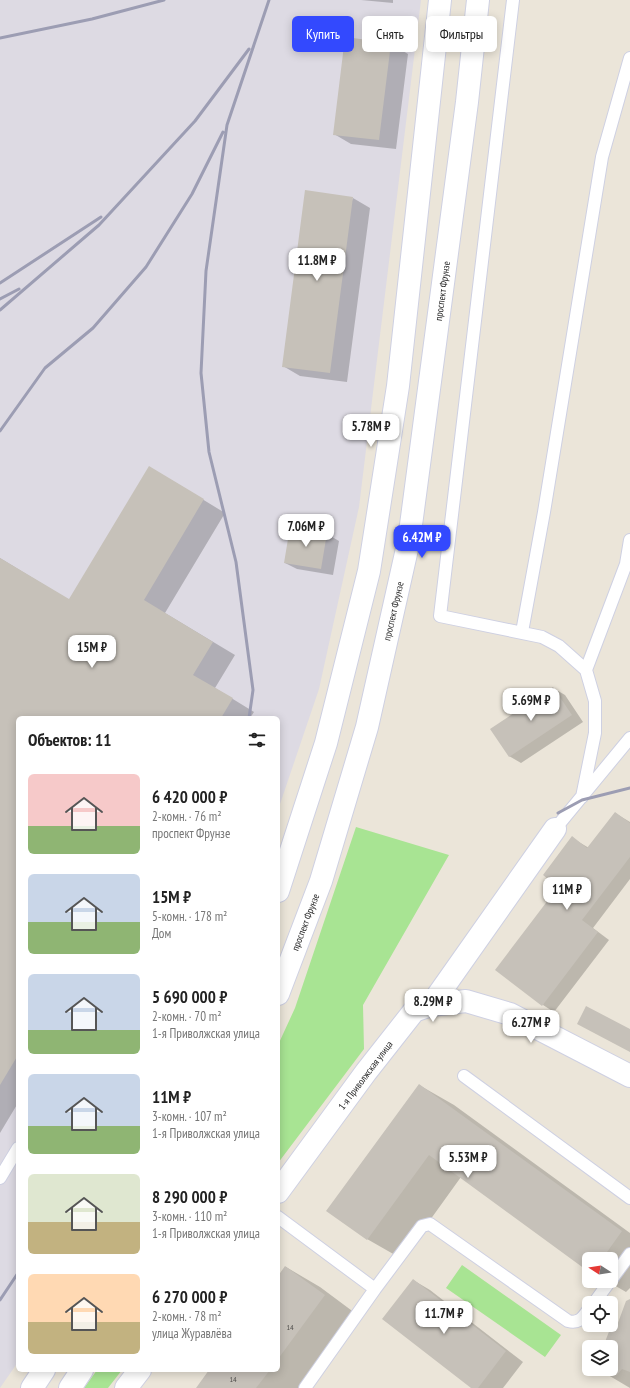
<!DOCTYPE html>
<html lang="ru">
<head>
<meta charset="utf-8">
<style>
  body { margin:0; font-family:"PT Sans Narrow",sans-serif; background:#f6f6f6; color:#222; height:100vh; display:flex; flex-direction:column; font-size:15px; white-space:nowrap }
  * { box-sizing:border-box; margin:0 }
  p { font-size:13px; color:#767676 }
  .icon { flex:none; width:22px; height:22px; fill:none; stroke:currentColor; stroke-width:2; stroke-linecap:round; stroke-linejoin:round }
  .map { position:relative; flex:1; overflow:hidden }
  .drawer { position:absolute; left:16px; top:716px; width:264px; height:656px; display:flex; flex-direction:column; background:#fff; border-radius:6px; box-shadow:0 2px 10px #0003 }
  .drawer>* { flex:none }
  .guide { position:absolute; left:292px; top:16px; width:278px; height:36px; display:flex; gap:8px }
  .needle { width:26px; rotate:282deg }
  .controls { position:absolute; left:582px; top:1252px; display:grid; gap:8px }
  .controls a { display:grid; place-items:center; width:36px; height:36px; border-radius:6px; background:#fff; box-shadow:0 2px 10px #0003; font-size:20px }
  .price { position:absolute; translate:-50% -34px; padding:0 9px; border-radius:8px; background:#fff; color:#222; font-size:13px; line-height:26px; filter:drop-shadow(0 1px 2px #0008) }
  .price::after { content:''; position:absolute; left:50%; top:24px; width:12px; height:9px; margin-left:-6px; background:inherit; clip-path:polygon(0 0,100% 0,50% 100%) }
  .price.selected { background:#3349fe; color:#fff }
  ul { padding:0; list-style:none }
  li { display:flex; align-items:center; gap:12px; height:100px; padding:0 12px }
  li span { display:grid; place-items:center; flex:none; width:112px; height:80px; border-radius:6px; color:#555 }
  li>.icon { margin-inline-start:auto }
  span .icon { width:48px; height:48px; fill:#fffc; stroke-width:1 }
  li b { font-size:17px }
  h2 { display:flex; justify-content:space-between; align-items:center; height:48px; padding:0 12px; font-size:17px }
  .chip { padding:0 14px; border-radius:6px; background:#fff; box-shadow:0 2px 10px #0003; font-size:14px; line-height:36px }
  .chip.selected { background:#3349fe; color:#fff }
  .map>svg:first-child { display:block }
  .industrial { fill:#dddae3 }
  .green { fill:#a8e493 }
  .shadow { fill:#0003 }
  .building { fill:#c6c1b9 }
  .lines { fill:none; stroke-linecap:round; stroke-linejoin:round }
  .lane-casing { stroke:#ced0e2; stroke-width:14 }
  .street-casing { stroke:#ced0e2; stroke-width:24 }
  .secondary-casing { stroke:#ced0e2; stroke-width:24 }
  .lane { stroke:#fff; stroke-width:12 }
  .street { stroke:#fff; stroke-width:22 }
  .secondary { stroke:#fff; stroke-width:22 }
  .rail { stroke:#9c9db3; stroke-width:3 }
  .labels { text-anchor:middle; stroke-width:3.5; stroke-linejoin:round; paint-order:stroke }
  .number-label { font-size:8px; fill:#504e4c }
  .street-label { font-size:10px; fill:#282828; stroke:#fff }
</style>
</head>
<body>
<div class="map">
<svg width="630" height="1388" viewBox="0 0 630 1388">
  <rect width="100%" height="100%" fill="#ebe5d9"/>
  <path class="industrial" d="M0,0h421l-62,507 -40,182 -41,121v-92h-260v644l-18,26z"/>
  <path class="green" d="M356,827l93,28 -86,150 1,44 -86,114v-118l17,-37z
    M462,1265l99,70 -16,22 -99,-69z
    M97,1370h25l-14,18h-24z"/>
  <path class="shadow" d="M361,0h32v3z
    M391,44l17,10 -12,95 -45,-5 -17,-10z
    M353,198l17,10 -23,174 -47,-6 -17,-10z
    M171,480l54,33 -60,100 70,42 -20,33 39,24 -4,6h-232v385l-18,30v-575l69,42z
    M291,528l36,6 12,7 -6,34 -36,-6 -12,-6z
    M553,688l12,7 18,27 -62,41 -12,-7z
    M615,813l15,9v57l-37,49 16,12 -55,72 -11,-7 16,-118 13,-49 17,10z
    M419,1085l35,20 176,128v55l-4,4 -19,-11h4v-22h-22v11l-128,-93 -59,82 -35,-20z
    M286,1267l34,20 39,29 -53,72h-109l13,-18h68v-92z
    M413,1280l17,10 93,72 -20,26h-30z
    M630,1300v88l-27,-16 -2,-3h10v-22h-7l11,-15z"/>
  <path class="building" d="M345,37l46,6 -12,97 -46,-5z
    M305,190l48,7 -23,176 -48,-6z
    M149,466l55,33 -60,101 69,42 -20,33 40,23 -12,20h-203v337l-18,30v-527l69,41z
    M290,527l37,6 -6,36 -37,-6z
    M553,687l19,28 -63,42 -19,-28z
    M615,812l15,11v34l-48,63 16,12 -56,74 -47,-36 63,-83 -15,-12 29,-39 15,12z
    M586,1006l44,23v23l-53,-28z
    M419,1084l203,147 -20,28h-13v13l-160,-117 -62,85 -41,-29z
    M285,1266l40,29 -47,64v-83z
    M413,1279l93,72 -28,37h-7l-89,-69z
    M630,1299v73l-8,-3 -5,6 -8,1 -7,-3 -3,-4h12v-22h-8l7,-18 5,2 11,-30z
    M209,1370h61l-14,18h-60z"/>
  <g class="lines">
    <g class="lane-casing">
      <path id="lane" d="M513,0l-73,616 102,21 17,9 27,24 9,31v32l-13,64
        M522,632l22,-120 58,-355 28,-99
        M586,670l40,-106 4,-24
        M555,829l75,-91
        M464,1076l166,122
        M0,1178l18,-30
        M278,1217l97,72 47,-63 8,-2 138,97c12,3 15,-4 21,-12
        M611,1280l19,-26
        M594,1303l16,-22
        M305,1388l70,-99"/>
    </g>
    <g class="street-casing">
      <path id="street" d="M431,1005l35,-4 44,13 120,62
        M278,1192l88,-120 48,-61 17,-6 124,-176
        M126,1388l14,-18"/>
    </g>
    <g class="secondary-casing">
      <path id="secondary" d="M278,891l48,-148 43,-172 29,-185 42,-386
        M278,994l43,-113 46,-154 42,-187 58,-438 11,-102
        M32,1388l12,-18
        M70,1388l12,-18"/>
    </g>
    <use href="#lane" class="lane"/>
    <use href="#street" class="street"/>
    <use href="#secondary" class="secondary"/>
    <path class="rail" d="M0,38l92,-19 72,-19
      M0,283l101,-66
      M0,299l19,-10
      M0,310l99,-85 96,-104 54,-72
      M0,431l45,-63 48,-40 53,-61 46,-73 31,-62
      M249,718l4,-28 -17,-128 -27,-110 -8,-79 5,-102 21,-146 42,-125
      M558,813l24,-13 48,-12
      M0,1300l18,-27"/>
  </g>
  <g class="labels">
    <g class="number-label">
      <text x="290" y="1330">14</text>
      <text x="233" y="1382">14</text>
    </g>
    <g class="street-label">
      <text transform="translate(442 291) rotate(-82)" y="4">проспект Фрунзе</text>
      <text transform="translate(393 611) rotate(-77)" y="4">проспект Фрунзе</text>
      <text transform="translate(305 922) rotate(-69)" y="4">проспект Фрунзе</text>
      <text transform="translate(365 1075) rotate(-53)" y="4">1-я Приволжская улица</text>
    </g>
  </g>
</svg>
<div class="controls">
<a><svg class="needle" viewBox="-14 -14 28 28"><path d="M0-13l5 13h-10z" fill="#e53935"/><path d="M0 13l5-13h-10z" fill="#767676"/></svg></a>
<a><svg class="icon" aria-label="locate" viewBox="0 0 24 24"><circle cx="12" cy="12" r="6"/><path d="M12 2v4M12 18v4M2 12h4M18 12h4"/></svg></a>
<a><svg class="icon" aria-label="layers" viewBox="0 0 24 24"><path d="M12 4l9 5-9 5-9-5zM3 14l9 5 9-5"/></svg></a>
</div>
<b class="price" style="left:317px;top:282px">11.8M ₽</b>
<b class="price" style="left:371px;top:448px">5.78M ₽</b>
<b class="price" style="left:306px;top:548px">7.06M ₽</b>
<b class="price selected" style="left:422px;top:559px">6.42M ₽</b>
<b class="price" style="left:92px;top:669px">15M ₽</b>
<b class="price" style="left:531px;top:722px">5.69M ₽</b>
<b class="price" style="left:567px;top:911px">11M ₽</b>
<b class="price" style="left:433px;top:1023px">8.29M ₽</b>
<b class="price" style="left:531px;top:1044px">6.27M ₽</b>
<b class="price" style="left:468px;top:1179px">5.53M ₽</b>
<b class="price" style="left:444px;top:1335px">11.7M ₽</b>
<div class="guide">
<a class="chip selected">Купить</a>
<a class="chip">Снять</a>
<a class="chip">Фильтры</a>
</div>
<section class="drawer">
<h2>Объектов: 11<svg class="icon" aria-label="filters" viewBox="0 0 24 24"><path d="M4 7h16M4 17h16"/><circle cx="9" cy="7" r="2"/><circle cx="15" cy="17" r="2"/></svg></h2>
<ul>
<li><span style="background:linear-gradient(#f6c9c9 65%,#8fb573 0)"><svg class="icon" aria-label="home" viewBox="0 0 24 24"><path d="M3 11l9-7 9 7M6 9v11h12V9"/></svg></span><div><b>6 420 000 ₽</b><p>2-комн. · 76 m²</p><p>проспект Фрунзе</p></div></li>
<li><span style="background:linear-gradient(#c9d6e8 60%,#8fb573 0)"><svg class="icon" aria-label="home" viewBox="0 0 24 24"><path d="M3 11l9-7 9 7M6 9v11h12V9"/></svg></span><div><b>15M ₽</b><p>5-комн. · 178 m²</p><p>Дом</p></div></li>
<li><span style="background:linear-gradient(#c9d6e8 70%,#8fb573 0)"><svg class="icon" aria-label="home" viewBox="0 0 24 24"><path d="M3 11l9-7 9 7M6 9v11h12V9"/></svg></span><div><b>5 690 000 ₽</b><p>2-комн. · 70 m²</p><p>1-я Приволжская улица</p></div></li>
<li><span style="background:linear-gradient(#c9d6e8 65%,#8fb573 0)"><svg class="icon" aria-label="home" viewBox="0 0 24 24"><path d="M3 11l9-7 9 7M6 9v11h12V9"/></svg></span><div><b>11M ₽</b><p>3-комн. · 107 m²</p><p>1-я Приволжская улица</p></div></li>
<li><span style="background:linear-gradient(#dfe7d0 60%,#c2b280 0)"><svg class="icon" aria-label="home" viewBox="0 0 24 24"><path d="M3 11l9-7 9 7M6 9v11h12V9"/></svg></span><div><b>8 290 000 ₽</b><p>3-комн. · 110 m²</p><p>1-я Приволжская улица</p></div></li>
<li><span style="background:linear-gradient(#ffd9b3 60%,#c2b280 0)"><svg class="icon" aria-label="home" viewBox="0 0 24 24"><path d="M3 11l9-7 9 7M6 9v11h12V9"/></svg></span><div><b>6 270 000 ₽</b><p>2-комн. · 78 m²</p><p>улица Журавлёва</p></div></li>
</ul>
</section>
</div>
</body>
</html>
